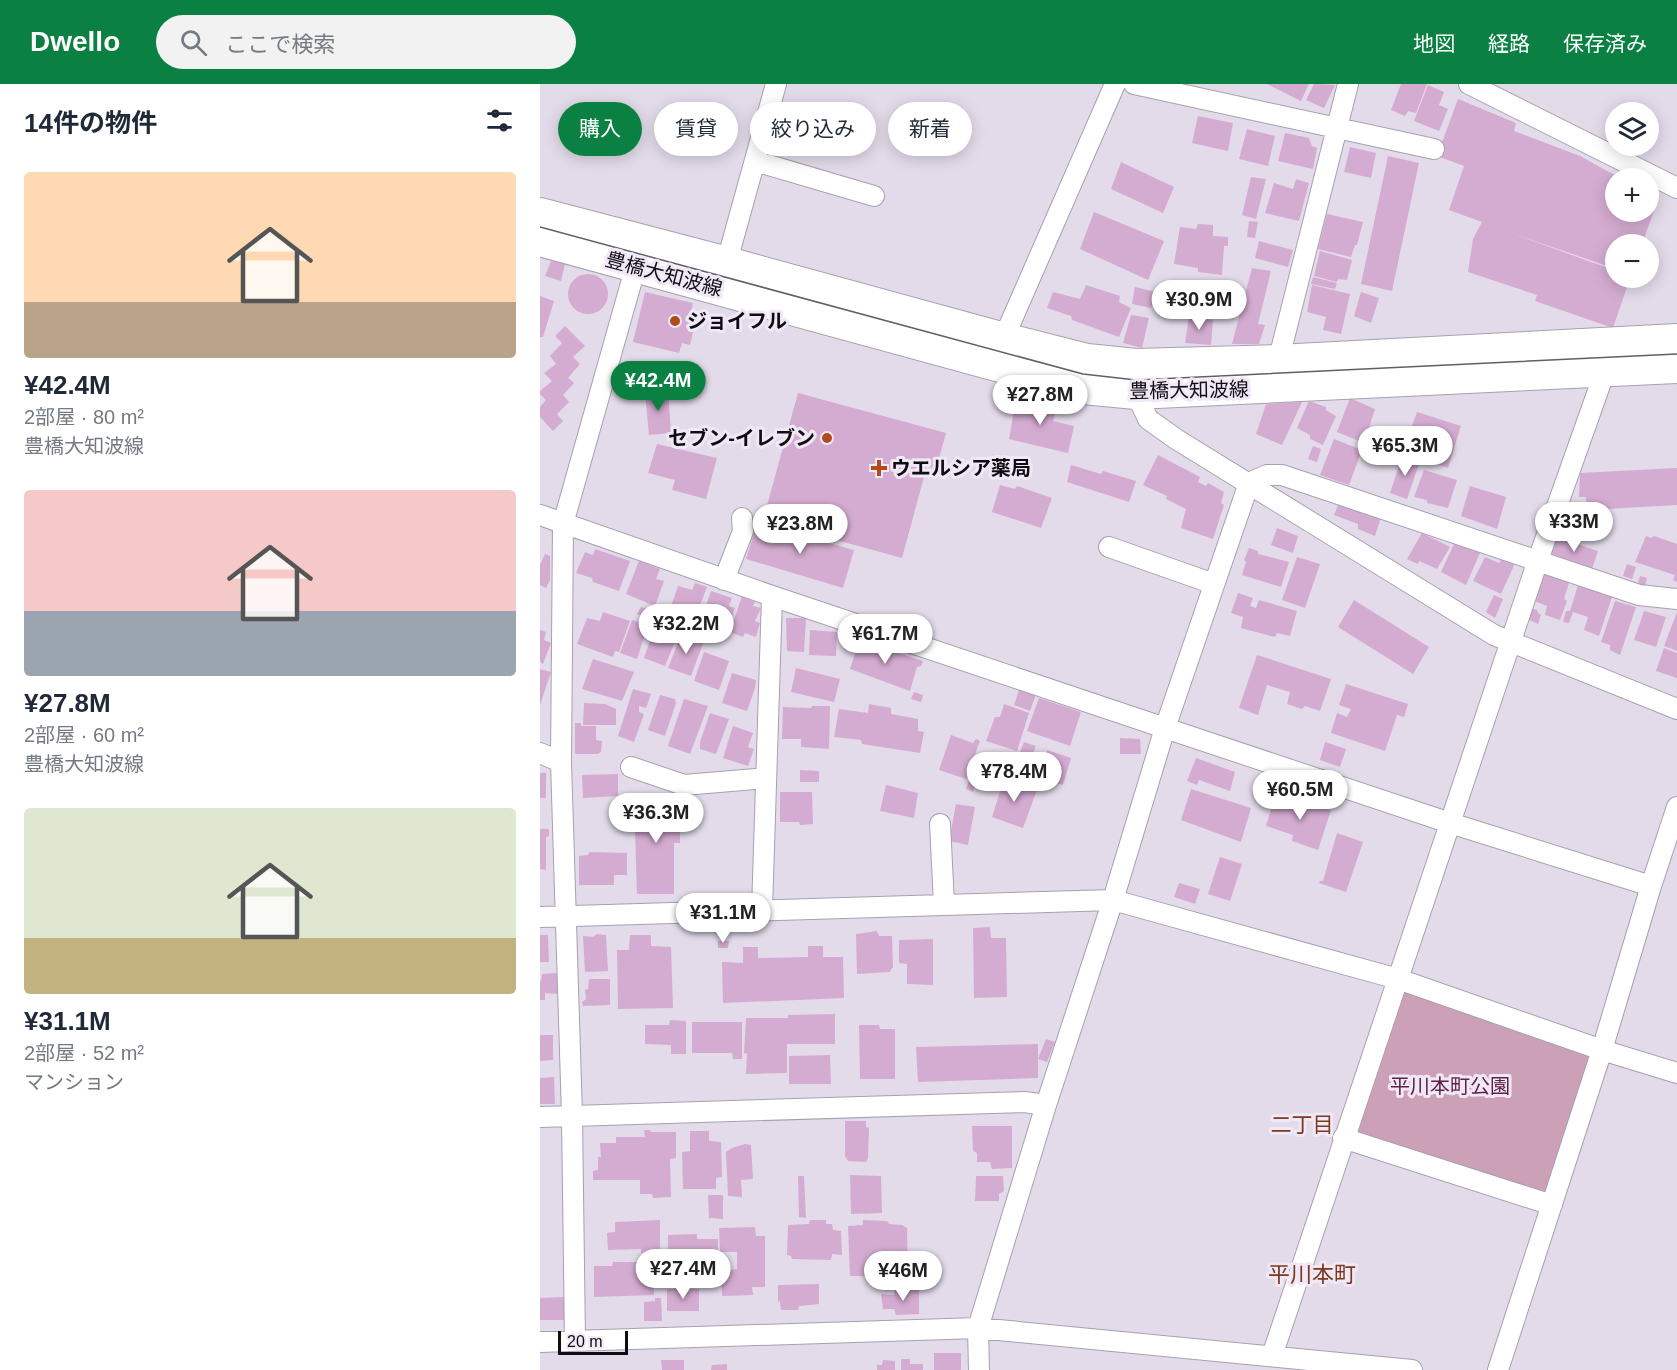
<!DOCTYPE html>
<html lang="ja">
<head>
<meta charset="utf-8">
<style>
  body { margin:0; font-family:Arial,"Noto Sans JP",sans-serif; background:#f2f2f3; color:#1f2937; height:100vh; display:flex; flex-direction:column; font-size:22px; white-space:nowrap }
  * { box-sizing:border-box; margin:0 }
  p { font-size:20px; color:#747a83 }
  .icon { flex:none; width:33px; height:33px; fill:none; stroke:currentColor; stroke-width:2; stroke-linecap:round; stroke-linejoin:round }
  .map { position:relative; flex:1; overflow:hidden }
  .side { display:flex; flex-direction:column; background:#fff; width:540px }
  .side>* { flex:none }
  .banner { position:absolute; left:18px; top:18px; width:570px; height:54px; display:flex; gap:12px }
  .buttons { position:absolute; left:1065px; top:18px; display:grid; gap:12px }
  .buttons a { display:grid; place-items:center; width:54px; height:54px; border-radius:50%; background:#fff; box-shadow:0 3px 15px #0003; font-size:30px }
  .scale { position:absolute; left:18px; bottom:15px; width:70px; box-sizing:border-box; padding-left:6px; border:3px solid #100d12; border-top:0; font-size:16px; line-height:21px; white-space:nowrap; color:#100d12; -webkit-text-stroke:4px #f0e8f7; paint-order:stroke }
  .price { position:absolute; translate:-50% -51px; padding:0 14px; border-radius:21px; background:#fff; color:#222; font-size:20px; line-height:39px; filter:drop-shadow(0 2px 3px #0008) }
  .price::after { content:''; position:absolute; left:50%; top:36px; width:18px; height:14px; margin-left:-9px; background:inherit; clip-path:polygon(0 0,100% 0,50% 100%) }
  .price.on { background:#0b8043; color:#fff }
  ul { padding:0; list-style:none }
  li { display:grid; align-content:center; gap:12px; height:318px; padding:0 24px }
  li span { display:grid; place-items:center; height:186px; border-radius:6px; color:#555 }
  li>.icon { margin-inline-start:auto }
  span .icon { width:108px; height:108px; fill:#fffc; stroke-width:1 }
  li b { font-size:26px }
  h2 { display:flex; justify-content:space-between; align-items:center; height:72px; padding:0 24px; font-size:26px }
  .chip { padding:0 21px; border-radius:27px; background:#fff; box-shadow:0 3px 15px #0003; font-size:21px; line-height:54px }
  .chip.on { background:#0b8043; color:#fff }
  header { display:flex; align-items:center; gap:36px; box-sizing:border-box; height:84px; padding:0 30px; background:#0b8043; color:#fff }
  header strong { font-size:28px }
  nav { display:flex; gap:33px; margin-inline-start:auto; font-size:21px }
  .search { width:420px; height:54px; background:#f2f2f3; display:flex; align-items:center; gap:15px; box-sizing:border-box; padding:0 21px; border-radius:33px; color:#747a83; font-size:22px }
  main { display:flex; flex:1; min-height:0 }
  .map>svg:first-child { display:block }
  .green { fill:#cca1b7 }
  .building { fill:#d4acd1 }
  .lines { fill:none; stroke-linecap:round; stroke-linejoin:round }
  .street-casing { stroke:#a7a0ad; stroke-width:22 }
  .primary-casing { stroke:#a7a0ad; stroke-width:34 }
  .street { stroke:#fff; stroke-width:20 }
  .primary { stroke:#fff; stroke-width:32 }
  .tram { stroke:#625d66; stroke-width:1.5 }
  .poi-dot { fill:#b04b1c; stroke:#f0e8f7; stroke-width:2 }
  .labels { text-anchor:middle; stroke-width:6; stroke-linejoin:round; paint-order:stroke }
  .street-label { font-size:20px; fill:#100d12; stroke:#f0e8f7 }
  .poi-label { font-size:20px; font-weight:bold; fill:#100d12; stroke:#f0e8f7; text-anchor:start }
  .park-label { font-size:20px; fill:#5f2246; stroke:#f0e8f7 }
  .neighbourhood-label { font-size:21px; fill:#7b391d; stroke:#f0e8f7 }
  .quarter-label { font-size:22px; fill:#7b391d; stroke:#f0e8f7 }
</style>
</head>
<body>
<header>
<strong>Dwello</strong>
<div class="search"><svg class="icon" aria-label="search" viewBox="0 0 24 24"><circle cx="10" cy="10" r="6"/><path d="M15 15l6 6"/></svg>ここで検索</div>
<nav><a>地図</a><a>経路</a><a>保存済み</a></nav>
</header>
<main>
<section class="side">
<h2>14件の物件<svg class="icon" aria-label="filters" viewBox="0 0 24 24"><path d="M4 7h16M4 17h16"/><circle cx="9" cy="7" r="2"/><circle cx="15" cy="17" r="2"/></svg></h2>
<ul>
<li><span style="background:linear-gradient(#ffd9b3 70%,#b9a48a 0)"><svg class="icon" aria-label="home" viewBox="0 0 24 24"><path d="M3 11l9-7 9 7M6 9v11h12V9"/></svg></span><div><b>¥42.4M</b><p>2部屋 · 80 m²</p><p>豊橋大知波線</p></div></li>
<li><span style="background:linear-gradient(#f6c9c9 65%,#9aa5b1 0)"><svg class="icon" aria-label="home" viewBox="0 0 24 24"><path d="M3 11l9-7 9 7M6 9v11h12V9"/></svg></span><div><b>¥27.8M</b><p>2部屋 · 60 m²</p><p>豊橋大知波線</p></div></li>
<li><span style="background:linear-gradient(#dfe7d0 70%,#c2b280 0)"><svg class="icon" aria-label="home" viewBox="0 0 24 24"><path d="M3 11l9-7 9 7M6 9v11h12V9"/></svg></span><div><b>¥31.1M</b><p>2部屋 · 52 m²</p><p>マンション</p></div></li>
</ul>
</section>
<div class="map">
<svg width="1137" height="1286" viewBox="0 0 1137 1286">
  <rect width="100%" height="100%" fill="#e3dbea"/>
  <path class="green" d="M872,902l171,58 9,25 -40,136 -209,-67 50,-145z"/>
  <path class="building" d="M727,0h42l-8,17z
    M774,0l21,1 -11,23 -18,-8z
    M861,0h26l-11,29 -8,-2 -3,5 -14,-6z
    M888,1l16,7 -5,13 9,4 -9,22 -25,-10z
    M918,15l58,24 -2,8 66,25 40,22h-4v34h32v-17l10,5 -16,44h-26v25l-108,-37 108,39v7h14l-17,50 -78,-27 2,-6 -69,-23 5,-33 9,-17 -33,-12 15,-44 -27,-10z
    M658,32l35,7 -5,28 -36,-8z
    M707,45l28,7 -7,30 -29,-7z
    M745,49l24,5 3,8 5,2 -4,21 -35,-8z
    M810,63l26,6 -5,25 -27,-6z
    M848,72l31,7 -27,128 -31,-7z
    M581,78l53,25 -11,26 -52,-24z
    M711,93l15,2 -10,40 -14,-4z
    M756,95l13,4 -10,38 -34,-8 9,-30 19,6z
    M554,128l70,29 -16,39 -68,-31z
    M787,130l36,8 -6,23h-2l-4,12 -33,-8z
    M709,137l9,1 -3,16 -8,-1z
    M658,140l15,1v11l15,1v9h-4l-2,29 -24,-3v-4l-24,-4 6,-37 16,2z
    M719,157l34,9 -5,17 -33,-9z
    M780,167l32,9 -5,20 -9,-1 -1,3 -23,-6z
    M11,177l14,3 -4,17 -16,-5z
    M712,184l19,3 -13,53 7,1 -6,19h-27z
    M28 210a20 20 0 1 1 40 0a20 20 0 1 1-40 0Z
    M773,193l24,6 -2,6 -24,-5z
    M546,201l34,11 -1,6 12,6 -12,29 -47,-17 -1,-4 -24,-8 6,-16 27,7z
    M772,201l38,9 -9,40 -18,-4 3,-13 -19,-5z
    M595,203l21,5 -5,16 -19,-4z
    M105,208l48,11 -3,14 6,3 -6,25 -8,-2 -3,10 -46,-11z
    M821,208l18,6 -8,25 -17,-7z
    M0,212l14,5 -11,36h-3z
    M591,231l18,3 -7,30 -19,-5z
    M649,233l24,3 -2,25 -26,-2z
    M25,242l20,20 -12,11 7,7 -12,14 6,5 -11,12 6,7 -12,12 6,7 -10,10 -13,-14v-10l6,-7 -6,-6v-3l12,-10 -8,-8 12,-9 -6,-8 12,-13 -7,-7z
    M128,306l3,43 -22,2 -4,-43z
    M258,309l148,40 -10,36 -9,-3 -25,92 -139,-38z
    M482,312l35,8 -4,17 21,5 -6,27 -59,-14 5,-28 5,1z
    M810,314l25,11 -11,34 -27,-11z
    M769,317l17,6v3l10,6 -13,29 -13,-6v-4l-13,-7z
    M762,318l-20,43 -26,-11 10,-30z
    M877,328l44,14 -13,42 -45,-17z
    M794,355l28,11 -13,35 -29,-10z
    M117,360l60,14 -11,41 -34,-9 3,-10 -27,-7z
    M773,362l8,3 -4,13 -9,-3z
    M863,370l17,7 -13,38 -17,-6z
    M618,371l42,22 -2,5 8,4 2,-3 16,9 -3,11 3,2 -11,34 -32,-11 5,-19 -20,-10 1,-3 -24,-11z
    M531,381l30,9 2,-3 33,10 -7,21 -62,-20z
    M1137,384v37l-90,5 -1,-13h-7l1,-24z
    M884,386l33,10 -9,28 -21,-5v-3l-13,-3z
    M460,401l15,4 2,-3 35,12 -11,30 -49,-16z
    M930,402l36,11 -9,32 -36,-13z
    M800,416l41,17 -6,19 -17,-7v-5l-24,-9z
    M217,439l97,27 -11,38 -97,-29z
    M737,444l21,8 -5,17 -22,-8z
    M882,449l28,14 -13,22 -18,-8 -1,3 -11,-5z
    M1106,452l5,2 3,-2 23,8v38l-4,-2 2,-5 -40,-13z
    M1016,453l42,14 -6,18 -41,-15z
    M915,458l25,11 -14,32 -25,-13z
    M709,464l9,3v3l31,8 -8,25 -39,-12 4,-13 -2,-2z
    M55,465l35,12 -11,30 -26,-9 -1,-4 -16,-5 9,-21 8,3z
    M5,470l5,2v24l-4,8 -6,-3v-20z
    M963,472l13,5 -15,33 -28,-13 12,-24 14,6z
    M757,473l23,7 -15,44 -23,-8z
    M99,477l21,8 -4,10 8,2 -9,25 -29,-12z
    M1087,480l9,3 -4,12 -9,-3z
    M1004,487l26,9 -6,19 3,2 -7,19 -15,-5 2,-9 -13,-5z
    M1100,492l7,2 -2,8 -7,-3z
    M155,499l12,4 -14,37 -25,-9 10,-29 14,4z
    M1038,501l34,12 -13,39 -15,-6 4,-13 -15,-5 -4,11 -6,-1 3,-11h4z
    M171,507l21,7 -3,8 6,2 -11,28 -25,-10z
    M698,509l15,5 -3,8 6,2 3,-8 38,11 -7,25 -13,-3 -2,4 -34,-9 2,-11 -12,-4z
    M954,511l9,4 -8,19 -9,-6z
    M202,512l13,6 -2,4 8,2 -6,13 5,2 -4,14 -11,-4 -2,4 -13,-5z
    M814,516l75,47 -16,27 -75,-47z
    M1075,517l21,6 -16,48 -10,-5v-5l-9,-3z
    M101,523l11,4 -3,8 -12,-5z
    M991,524l6,2 1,3 3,2 -3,9 -11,-5z
    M1104,527l22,6 -10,30 -22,-7z
    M63,528l27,9 -11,31 -4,-1 -2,6 -36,-13 10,-26 13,3z
    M1137,528v39l-13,-5z
    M246,534h20l-2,34 -17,-1z
    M92,536l16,5 -11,34 -17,-6z
    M125,542l14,6 -14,34 -21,-8 10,-28 8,2z
    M0,546l6,2 -2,8 7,3 -8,21 -3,-2z
    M270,546l27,2 -1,24 -27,-1z
    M141,551l23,6 -13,35 -23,-8z
    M319,557l64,20 -2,5 -4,1 -7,24 -60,-22z
    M1124,564l13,5v25l-21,-7z
    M164,568l25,9 -10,29 -25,-9z
    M717,571l74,24 -11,32 -15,-5 -3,3 -15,-5 3,-12 -23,-7 -9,30 -19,-7z
    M53,575l41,13 -12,29 -40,-12z
    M256,584l44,11 -6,23 -43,-10z
    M0,585l11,3 -11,33z
    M192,589l24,7 -1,8 -8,23 -25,-8z
    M806,600l62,20 -4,13 -7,-2 -12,36 -54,-18 6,-20 10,4 4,-8 -12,-4z
    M93,605l18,5 -5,14 -7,-2v6l5,2 -10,28 -16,-6z
    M479,606l17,5 -6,16 -16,-6z
    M374,608l9,3 -2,7 -10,-3z
    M120,611l15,4 1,4 -11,33 -17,-6z
    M499,614l42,14 -11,34 -43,-15z
    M144,615l24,7 -18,48 -22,-8z
    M44,619l21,1 11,5v16h-33z
    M329,620l22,4v6l27,5v12l6,1 -4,21 -58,-9 -1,-4 -27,-3 5,-28 29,4z
    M464,620l25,9 -12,38 -31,-10 9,-24h5z
    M272,622h18l-1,43 -28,-2v-8h-19l1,-32 28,1z
    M170,629l19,6 -13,35 -16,-5v-7z
    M35,639h6v3h15v14l6,1 -1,11 -3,2h-23z
    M193,642l20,7 -5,14 6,2 -6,17 -25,-8z
    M411,651l22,8 3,-4 4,2 -14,38 -27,-9z
    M580,654l20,1 1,15h-21z
    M484,658l12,4 -6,14 -11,-5z
    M785,658l21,7 -6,18 -20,-7z
    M507,666l24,8 -8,27 -25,-8z
    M656,674l39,14 -5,19 -31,-11 -2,5 -10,-4z
    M260,686l19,1v11h-19z
    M0,689h6v25h-6z
    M78,690v22l-35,2 -1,-23z
    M432,690l7,3 -6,15 -7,-3z
    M459,693l38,13 -14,38 -31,-11 11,-35 -4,-1z
    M346,701l32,8 -4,25 -34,-7z
    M651,705l60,19 -10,34 -60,-22z
    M240,708h32l1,32 -13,1 -1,-3h-19z
    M112,710l6,1 3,3h19v45h-6v51h-37l-3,-94 17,-1z
    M740,710l51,16 -13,40 -26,-9 1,-6 -27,-9 6,-20h5z
    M416,720l19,3 -7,38 -19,-4z
    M0,745h9v7l-3,1v33l-6,-1z
    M797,749l26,9 -17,50 -27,-9 1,-2h3z
    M50,768l37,1v22h-13v10h-35v-29l9,-1z
    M680,773l22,7 -12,37 -22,-7z
    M639,799l21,6 -5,15 -21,-7z
    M450,843l1,11h15l1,59 -33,1 -1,-70z
    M337,847l2,5h13l1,32 -2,1 -1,3 -33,2 -1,-40z
    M57,850l9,1 2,36 -23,1 -2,-36 10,1z
    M0,851h8l1,27h-9z
    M90,851h21v11l20,1 2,61 -55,1 -1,-59h12z
    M393,855v46l-26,-1v-20l-8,-1v-23z
    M178,857h11l-1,7h-10z
    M268,862h15v11h20l1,41 -121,5 -1,-41 21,1v-16h15v11l50,-1z
    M17,889v21l-12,-1v7h-5v-19h1l1,-7z
    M49,895h21v26l-27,1 -1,-4 4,-3 -1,-9 3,-1z
    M295,930v30h-48v29l-41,1 1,-20 -3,-1 2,-35h42v-3z
    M130,936l16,1v33h-15v-9l-26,-1v-19h24z
    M152,938h50v37h-9l-1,-6h-40z
    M319,941h20l1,4h15v50h-35z
    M0,951h13v25l-13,1z
    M506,955l9,3 -8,20 -9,-3z
    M498,960v34l-120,4 -2,-35z
    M290,971l1,29h-42v-28z
    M14,993l1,27h-15v-26z
    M305,1037h21v6l3,1 -1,30 -2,4 -18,-1 -3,-5z
    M432,1042h40v42l-20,1 -2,-7h-13v-9l-4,-2z
    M104,1046h6l1,2h25v26l-6,1 1,38 -18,1 -1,-4h-12v-14h-47v-9l5,-1v-13h3l-1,-14h16v-6h29z
    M150,1047h19v10l12,1 1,35 -6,1v11h-33l-1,-37 8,-1z
    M205,1060l6,1 2,34 -12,1 1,17 -14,-1 -2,-44 6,-4z
    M310,1091l31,1 1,37 -31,1z
    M258,1092h6l2,42 -7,-1z
    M436,1092h27l1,15 -5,3v7h-24z
    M168,1111h15v24l-14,-1z
    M120,1136v33h-19v-4l-33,1 -1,-17 8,-1v-10z
    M270,1136h16v4h6l1,6 8,1 1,24 -10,-1 -1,6 -39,-1 -1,-3 -4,-1 1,-30 21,-1z
    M323,1136l24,1 2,3 13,1 5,3 1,45 -17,-1 -2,5 -11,1v-2h-28l-2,-50 15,-1z
    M215,1143l1,9h9v51h-13l1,8 -31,1 -1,-25 16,-2v-17h-17l-1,-24z
    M157,1150v5h21v37h-21l-1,-9 -12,-1v5h-16v-36z
    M73,1178h41v33l-60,2v-31h18z
    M279,1200v20l-20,2 -1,4h-17l-1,-8 -2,-1v-16z
    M127,1205h32v22h-32z
    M355,1205h24v25l-23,1 -2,-6h-11l-2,-15 13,1z
    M24,1213v23h-24v-22z
    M115,1214h6l1,23h-18v-19l11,-1z
    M394,1269h27v17h-27z
    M361,1275h9v5h13v6h-22z
    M121,1276h23v10h-22z
    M343,1276l12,1v9h-18v-5h5z
    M187,1280v6h-16l1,-5z"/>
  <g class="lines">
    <g class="street-casing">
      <path id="street" d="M594,0l300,65
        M929,0l208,104
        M215,77l119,35
        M184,188l52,-188
        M459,265l116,-265
        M736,286l72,-286
        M596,301v8l12,26 28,20 318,196 183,74
        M0,431l232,81 393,132 285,95 201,63
        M569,463l105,37
        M184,496l19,-49 -1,-13
        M0,669l21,9
        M91,683l53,18 82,-7
        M400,740l4,80
        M222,826l10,-314
        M0,833l573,-17 285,79 204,71 75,23
        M0,1033l484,-15 22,3
        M803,1054l209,67
        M35,1257l-3,-225 -11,-354 2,-238 76,-269
        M0,1258l438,-14 434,42
        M732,1272l266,-796 67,-189
        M439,1286l-1,-42 68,-223 67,-205 52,-172 84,-245 18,-8h15l357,120 38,4
        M958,1286l104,-320 49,-164 26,-79"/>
    </g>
    <g class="primary-casing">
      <path id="primary" d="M0,130l187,49 277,76 83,21 49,5 142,-4 399,-21
        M0,156l533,146 10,2 53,5 541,-26"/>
    </g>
    <use href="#street" class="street"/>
    <use href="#primary" class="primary"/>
    <path class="tram" d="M0,143l543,147 53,6 541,-26"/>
  </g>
  <g class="poi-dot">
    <circle cx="135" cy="237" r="6"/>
    <circle cx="287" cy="354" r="6"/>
    <path d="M336 375h6v6h6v6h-6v6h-6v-6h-6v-6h6z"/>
  </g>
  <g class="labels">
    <g class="street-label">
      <text transform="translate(124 190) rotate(15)" y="7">豊橋大知波線</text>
      <text transform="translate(649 306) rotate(-1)" y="7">豊橋大知波線</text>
    </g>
    <g class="poi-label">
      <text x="147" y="244">ジョイフル</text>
      <text x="275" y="361" text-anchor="end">セブン-イレブン</text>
      <text x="351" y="391">ウエルシア薬局</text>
    </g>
    <g class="park-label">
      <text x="910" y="1009">平川本町公園</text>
    </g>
    <g class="neighbourhood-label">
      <text x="762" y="1048">二丁目</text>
    </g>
    <g class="quarter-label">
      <text x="772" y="1198">平川本町</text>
    </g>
  </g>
</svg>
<div class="buttons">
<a><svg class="icon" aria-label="layers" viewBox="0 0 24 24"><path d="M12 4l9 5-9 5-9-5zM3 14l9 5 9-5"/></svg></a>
<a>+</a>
<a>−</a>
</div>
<div class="scale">20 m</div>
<b class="price" style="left:659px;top:247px">¥30.9M</b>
<b class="price on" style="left:118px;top:328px">¥42.4M</b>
<b class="price" style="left:500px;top:342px">¥27.8M</b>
<b class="price" style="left:865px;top:393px">¥65.3M</b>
<b class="price" style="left:1034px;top:469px">¥33M</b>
<b class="price" style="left:260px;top:471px">¥23.8M</b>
<b class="price" style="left:146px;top:571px">¥32.2M</b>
<b class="price" style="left:345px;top:581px">¥61.7M</b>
<b class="price" style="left:474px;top:719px">¥78.4M</b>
<b class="price" style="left:760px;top:737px">¥60.5M</b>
<b class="price" style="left:116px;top:760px">¥36.3M</b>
<b class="price" style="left:183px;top:860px">¥31.1M</b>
<b class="price" style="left:143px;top:1216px">¥27.4M</b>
<b class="price" style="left:363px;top:1218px">¥46M</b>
<div class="banner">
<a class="chip on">購入</a>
<a class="chip">賃貸</a>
<a class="chip">絞り込み</a>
<a class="chip">新着</a>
</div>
</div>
</main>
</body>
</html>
